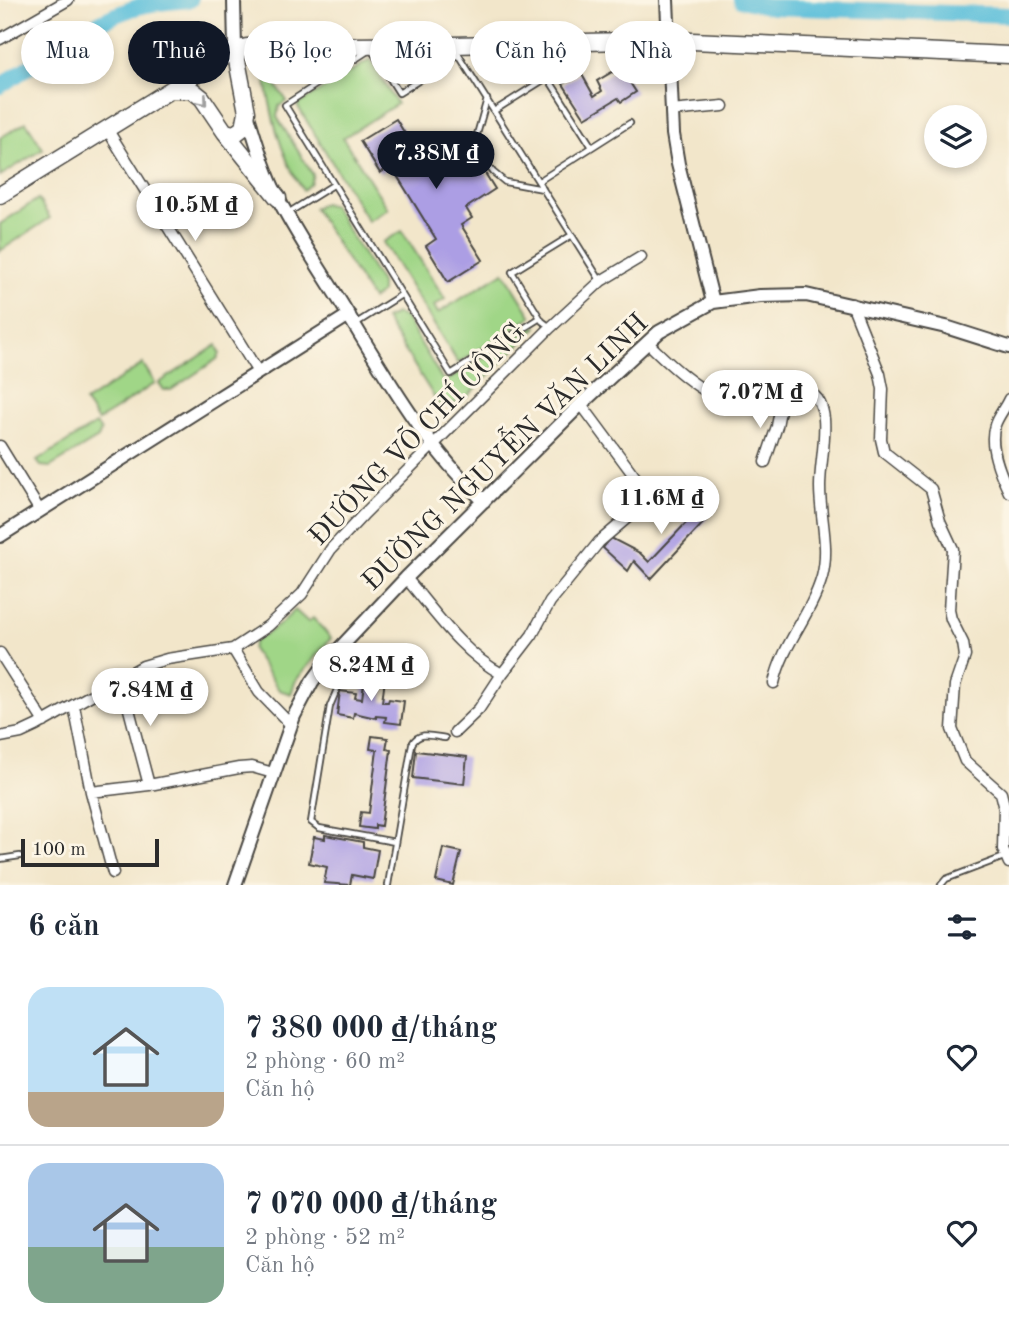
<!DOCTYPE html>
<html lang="vi">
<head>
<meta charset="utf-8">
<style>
  body { margin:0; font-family:"Old Standard TT",serif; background:#f6f6f7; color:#1f2937; height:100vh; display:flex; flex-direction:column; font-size:26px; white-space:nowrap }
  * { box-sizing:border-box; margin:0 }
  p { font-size:23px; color:#747a83 }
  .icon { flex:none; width:38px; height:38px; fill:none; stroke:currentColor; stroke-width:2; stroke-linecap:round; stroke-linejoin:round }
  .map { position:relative; height:885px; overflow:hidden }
  .details { display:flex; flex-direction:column; background:#fff; flex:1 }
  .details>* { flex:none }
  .top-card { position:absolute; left:21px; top:21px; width:968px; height:63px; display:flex; gap:14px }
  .fabs { position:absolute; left:924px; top:105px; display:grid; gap:14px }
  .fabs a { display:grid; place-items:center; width:63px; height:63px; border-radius:50%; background:#fff; box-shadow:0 4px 10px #0003; font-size:35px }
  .scale { position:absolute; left:21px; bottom:18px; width:138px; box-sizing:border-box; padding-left:7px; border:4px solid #2b2b2b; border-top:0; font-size:19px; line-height:24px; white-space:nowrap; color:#2b2b2b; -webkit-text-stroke:5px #fcf5e5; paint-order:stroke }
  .price { position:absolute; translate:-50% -60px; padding:0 16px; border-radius:24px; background:#fff; color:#222; font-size:23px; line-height:46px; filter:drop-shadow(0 2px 4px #0008) }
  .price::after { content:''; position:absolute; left:50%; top:42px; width:21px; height:16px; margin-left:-10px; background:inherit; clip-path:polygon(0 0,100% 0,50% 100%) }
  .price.on { background:#111827; color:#fff }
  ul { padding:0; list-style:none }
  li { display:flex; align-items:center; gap:21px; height:175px; padding:0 28px }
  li+li { border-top:2px solid #e0e1e3 }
  li span { display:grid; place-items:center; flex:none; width:196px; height:140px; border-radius:21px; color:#555 }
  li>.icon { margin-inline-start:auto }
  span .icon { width:84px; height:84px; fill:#fffc; stroke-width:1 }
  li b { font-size:30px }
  h2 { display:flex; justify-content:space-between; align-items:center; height:84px; padding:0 28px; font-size:30px }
  .chip { padding:0 24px; border-radius:32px; background:#fff; box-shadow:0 4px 10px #0003; font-size:24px; line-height:63px }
  .chip.on { background:#111827; color:#fff }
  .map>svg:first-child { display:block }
  .green { fill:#a0d687; stroke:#668059; stroke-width:2 }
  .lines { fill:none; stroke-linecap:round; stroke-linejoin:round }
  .river { stroke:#5cbfda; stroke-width:16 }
  .building { fill:#ac9ee4 }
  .service-casing { stroke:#494743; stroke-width:8 }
  .minor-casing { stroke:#494743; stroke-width:13 }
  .tertiary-casing { stroke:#494743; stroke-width:16 }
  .primary-casing { stroke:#494743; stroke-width:19 }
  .service { stroke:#fff; stroke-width:4.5 }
  .minor { stroke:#fff; stroke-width:10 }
  .tertiary { stroke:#fff; stroke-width:12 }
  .primary { stroke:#fff; stroke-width:16 }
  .oneway { stroke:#a0a0a0 }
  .labels { text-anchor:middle; stroke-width:6; stroke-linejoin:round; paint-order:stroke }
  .street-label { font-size:28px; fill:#2b2b2b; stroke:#fcf5e5 }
</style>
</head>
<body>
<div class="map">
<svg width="1009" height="885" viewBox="0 0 1009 885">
  <rect width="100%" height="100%" fill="#fcf5e5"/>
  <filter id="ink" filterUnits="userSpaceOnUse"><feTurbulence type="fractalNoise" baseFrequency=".0143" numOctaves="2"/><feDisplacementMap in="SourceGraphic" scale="14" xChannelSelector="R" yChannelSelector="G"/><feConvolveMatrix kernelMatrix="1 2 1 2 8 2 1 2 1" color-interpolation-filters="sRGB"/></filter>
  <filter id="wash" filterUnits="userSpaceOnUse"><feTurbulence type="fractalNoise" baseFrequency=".00686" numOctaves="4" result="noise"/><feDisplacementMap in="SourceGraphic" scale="28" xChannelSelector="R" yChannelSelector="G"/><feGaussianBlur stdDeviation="1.57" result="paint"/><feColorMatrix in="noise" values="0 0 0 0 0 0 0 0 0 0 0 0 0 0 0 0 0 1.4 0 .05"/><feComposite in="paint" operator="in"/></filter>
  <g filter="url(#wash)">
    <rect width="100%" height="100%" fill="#f2e6ca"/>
    <path class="green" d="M379,48l68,3 -1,4 -41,27 -8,-4z
      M370,60l27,44 -54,34 45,71 -20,12 -71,-116z
      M264,68l23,33 -8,5 -2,11 36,58 -3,9 -7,6c-24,-36 -33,-80 -39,-122z
      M26,122l17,27 -43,27v-38z
      M38,199l12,19 -50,33v-27z
      M324,203l9,3 48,77v10l-9,6 -58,-91z
      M402,231l43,68 -11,7 4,7 66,-41 28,45 -74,46 -75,-121z
      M396,314l9,3 37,62 6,1 86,-54 3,1 -74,74 -23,5 -55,-87z
      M217,345l3,9 -3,5 -46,31h-7l-5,-7z
      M143,364l12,19 -57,38 -13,-19z
      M96,424l5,7 -3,7 -48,29 -9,-1 -4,-5z
      M295,610l13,12 5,-4 18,20 -35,42 -5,14 -12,-4 -27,-41 2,-7 25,-17z"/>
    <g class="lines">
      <path class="river" d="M741,0l31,7 237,8
        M0,86c38,-24 85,-61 126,-75 20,-8 43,-9 64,-11"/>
    </g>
    <g id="blocks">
      <path class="building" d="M612,72l13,3 11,17 -15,10 -3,-4 -33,20 -22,-34 18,-11 13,23 8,-5 -5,-10z
        M396,119l19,31 11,-7 8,13 29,-18 32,51 -29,19 6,10 -11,7 22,35 -35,22 -22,-36 10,-7 -45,-73 -11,7 -20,-32z
        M669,482l38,37 -56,60 -17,-18 -6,10 -25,-23 8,-10 29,15 9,9 38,-40 -28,-27z
        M365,676l20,3 -3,23h6l1,-3 15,2 -3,23 -16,-2 1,-5 -10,-1v2l-22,-5 -1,5 -16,-3 3,-24 16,2 -1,5 7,1z
        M372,736l16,2 -2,11 5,1 -10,76 -6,-1v4l-16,-2 2,-15 8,1 8,-63 -7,-1z
        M416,751l51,6 -3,27 -51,-6z
        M325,835l38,7v5l15,3 -5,29 -21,-4 -2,10 -26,-2 3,-16 -18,-4 5,-26 11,2z
        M443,848l18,4 -8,33 -17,-4z"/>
    </g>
  </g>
  <g filter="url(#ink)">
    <use href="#blocks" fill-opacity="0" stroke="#494743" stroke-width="2"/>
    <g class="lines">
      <g class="service-casing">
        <path id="service" d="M458,54l142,226
          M459,55l-60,38 -28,-44 -86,56 166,269 89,-56
          M548,78l44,69
          M487,99l-11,39 5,18 12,16 12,10 38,7
          M494,111l81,-51 5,-8 1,-6
          M539,181l91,-58
          M288,213l45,-28
          M355,324l46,-29
          M550,327l-8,-6 -30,-49 60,-37
          M338,687l-8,19 -19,116 8,6 76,14
          M0,859l20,-3
          M388,885l24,-141c7,-13 20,-8 33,-6
          M941,885l5,-6 58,-22"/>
      </g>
      <g class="minor-casing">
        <path id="minor" d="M0,39l68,-39
          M671,111l52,-5
          M107,129l151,243
          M852,304l28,70 3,15 -2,50 3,13 47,37 9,32 13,28 -4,61 2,9 12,24 2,13 -10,29 -3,44 13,32 36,32 3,12 -1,44 6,14
          M647,342c35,35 74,71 127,64 11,-1 26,-14 34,-13 11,2 15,16 16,26 2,22 -4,46 -4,68 0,31 10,60 2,90 -11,38 -39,66 -48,106
          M1009,399c-4,9 -11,17 -14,26 -7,20 5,48 14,67
          M0,446l40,65
          M765,462l12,-36 4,-21
          M406,578c29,34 56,75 96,96
          M233,649l26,43 32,33
          M0,653l44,69
          M121,679l28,106
          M74,706l17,86 22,81
          M455,732l24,-23 23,-35 30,-39 18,-33 49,-60 41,-35 3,-13 -2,-9 -60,-81
          M0,737l21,-4 15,-7 107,-60 24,-7 66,-10 35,-23 34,-32 29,-45 32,-34 187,-187 51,-47 40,-24
          M91,792l58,-7 90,-17 13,-1 21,6"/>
      </g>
      <g class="tertiary-casing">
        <path id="tertiary" d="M234,0l1,50
          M667,0l6,134 5,30 35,138
          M247,113c9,28 17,58 31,85 21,42 50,82 74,123 39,64 76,128 132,180
          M0,536l349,-221
          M235,885l59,-169 18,-34 14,-19 80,-85 175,-174 78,-72 54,-30 47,-6 46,-1 140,32 63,20"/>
      </g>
      <g class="primary-casing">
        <path id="primary" d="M173,90h19l10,8 23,34 53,66
          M225,132l10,2 9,-7 3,-15 -12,-62
          M0,195l235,-145 12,-3 206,-2 216,-5 340,15"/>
      </g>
      <use href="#service" class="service"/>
      <use href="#minor" class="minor"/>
      <use href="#tertiary" class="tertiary"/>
      <use href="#primary" class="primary"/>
    </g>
    <defs><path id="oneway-chevron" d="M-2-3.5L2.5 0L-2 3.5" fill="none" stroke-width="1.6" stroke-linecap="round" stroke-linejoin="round" transform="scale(1.75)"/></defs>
    <use class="oneway" href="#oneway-chevron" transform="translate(203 101) rotate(50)"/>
  </g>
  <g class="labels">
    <g class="street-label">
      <text transform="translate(416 433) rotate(-46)" y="10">ĐƯỜNG VÕ CHÍ CÔNG</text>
      <text transform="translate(504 451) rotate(-44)" y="10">ĐƯỜNG NGUYỄN VĂN LINH</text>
    </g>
  </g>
</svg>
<div class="fabs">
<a><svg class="icon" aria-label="layers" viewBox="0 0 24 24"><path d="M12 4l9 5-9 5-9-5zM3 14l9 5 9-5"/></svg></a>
</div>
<div class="scale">100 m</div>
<b class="price on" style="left:436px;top:191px">7.38M ₫</b>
<b class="price" style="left:195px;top:243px">10.5M ₫</b>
<b class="price" style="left:760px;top:430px">7.07M ₫</b>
<b class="price" style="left:661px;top:536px">11.6M ₫</b>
<b class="price" style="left:371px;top:703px">8.24M ₫</b>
<b class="price" style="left:150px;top:728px">7.84M ₫</b>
<div class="top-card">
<a class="chip">Mua</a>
<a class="chip on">Thuê</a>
<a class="chip">Bộ lọc</a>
<a class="chip">Mới</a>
<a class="chip">Căn hộ</a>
<a class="chip">Nhà</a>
</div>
</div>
<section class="details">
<h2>6 căn<svg class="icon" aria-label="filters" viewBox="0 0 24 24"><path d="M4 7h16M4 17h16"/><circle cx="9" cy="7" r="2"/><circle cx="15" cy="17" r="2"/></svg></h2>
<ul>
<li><span style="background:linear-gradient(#bfe0f5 75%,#b9a48a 0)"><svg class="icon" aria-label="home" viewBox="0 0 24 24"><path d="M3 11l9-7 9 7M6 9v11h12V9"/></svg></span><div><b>7 380 000 ₫/tháng</b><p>2 phòng · 60 m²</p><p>Căn hộ</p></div><svg class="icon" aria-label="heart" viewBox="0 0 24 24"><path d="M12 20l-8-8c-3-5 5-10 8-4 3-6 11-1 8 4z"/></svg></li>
<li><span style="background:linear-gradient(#a9c7e8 60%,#7fa58c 0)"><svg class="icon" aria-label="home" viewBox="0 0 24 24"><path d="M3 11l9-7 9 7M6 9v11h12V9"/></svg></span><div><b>7 070 000 ₫/tháng</b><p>2 phòng · 52 m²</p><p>Căn hộ</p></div><svg class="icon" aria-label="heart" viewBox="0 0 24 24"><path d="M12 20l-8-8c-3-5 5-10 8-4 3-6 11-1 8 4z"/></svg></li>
</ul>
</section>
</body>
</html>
